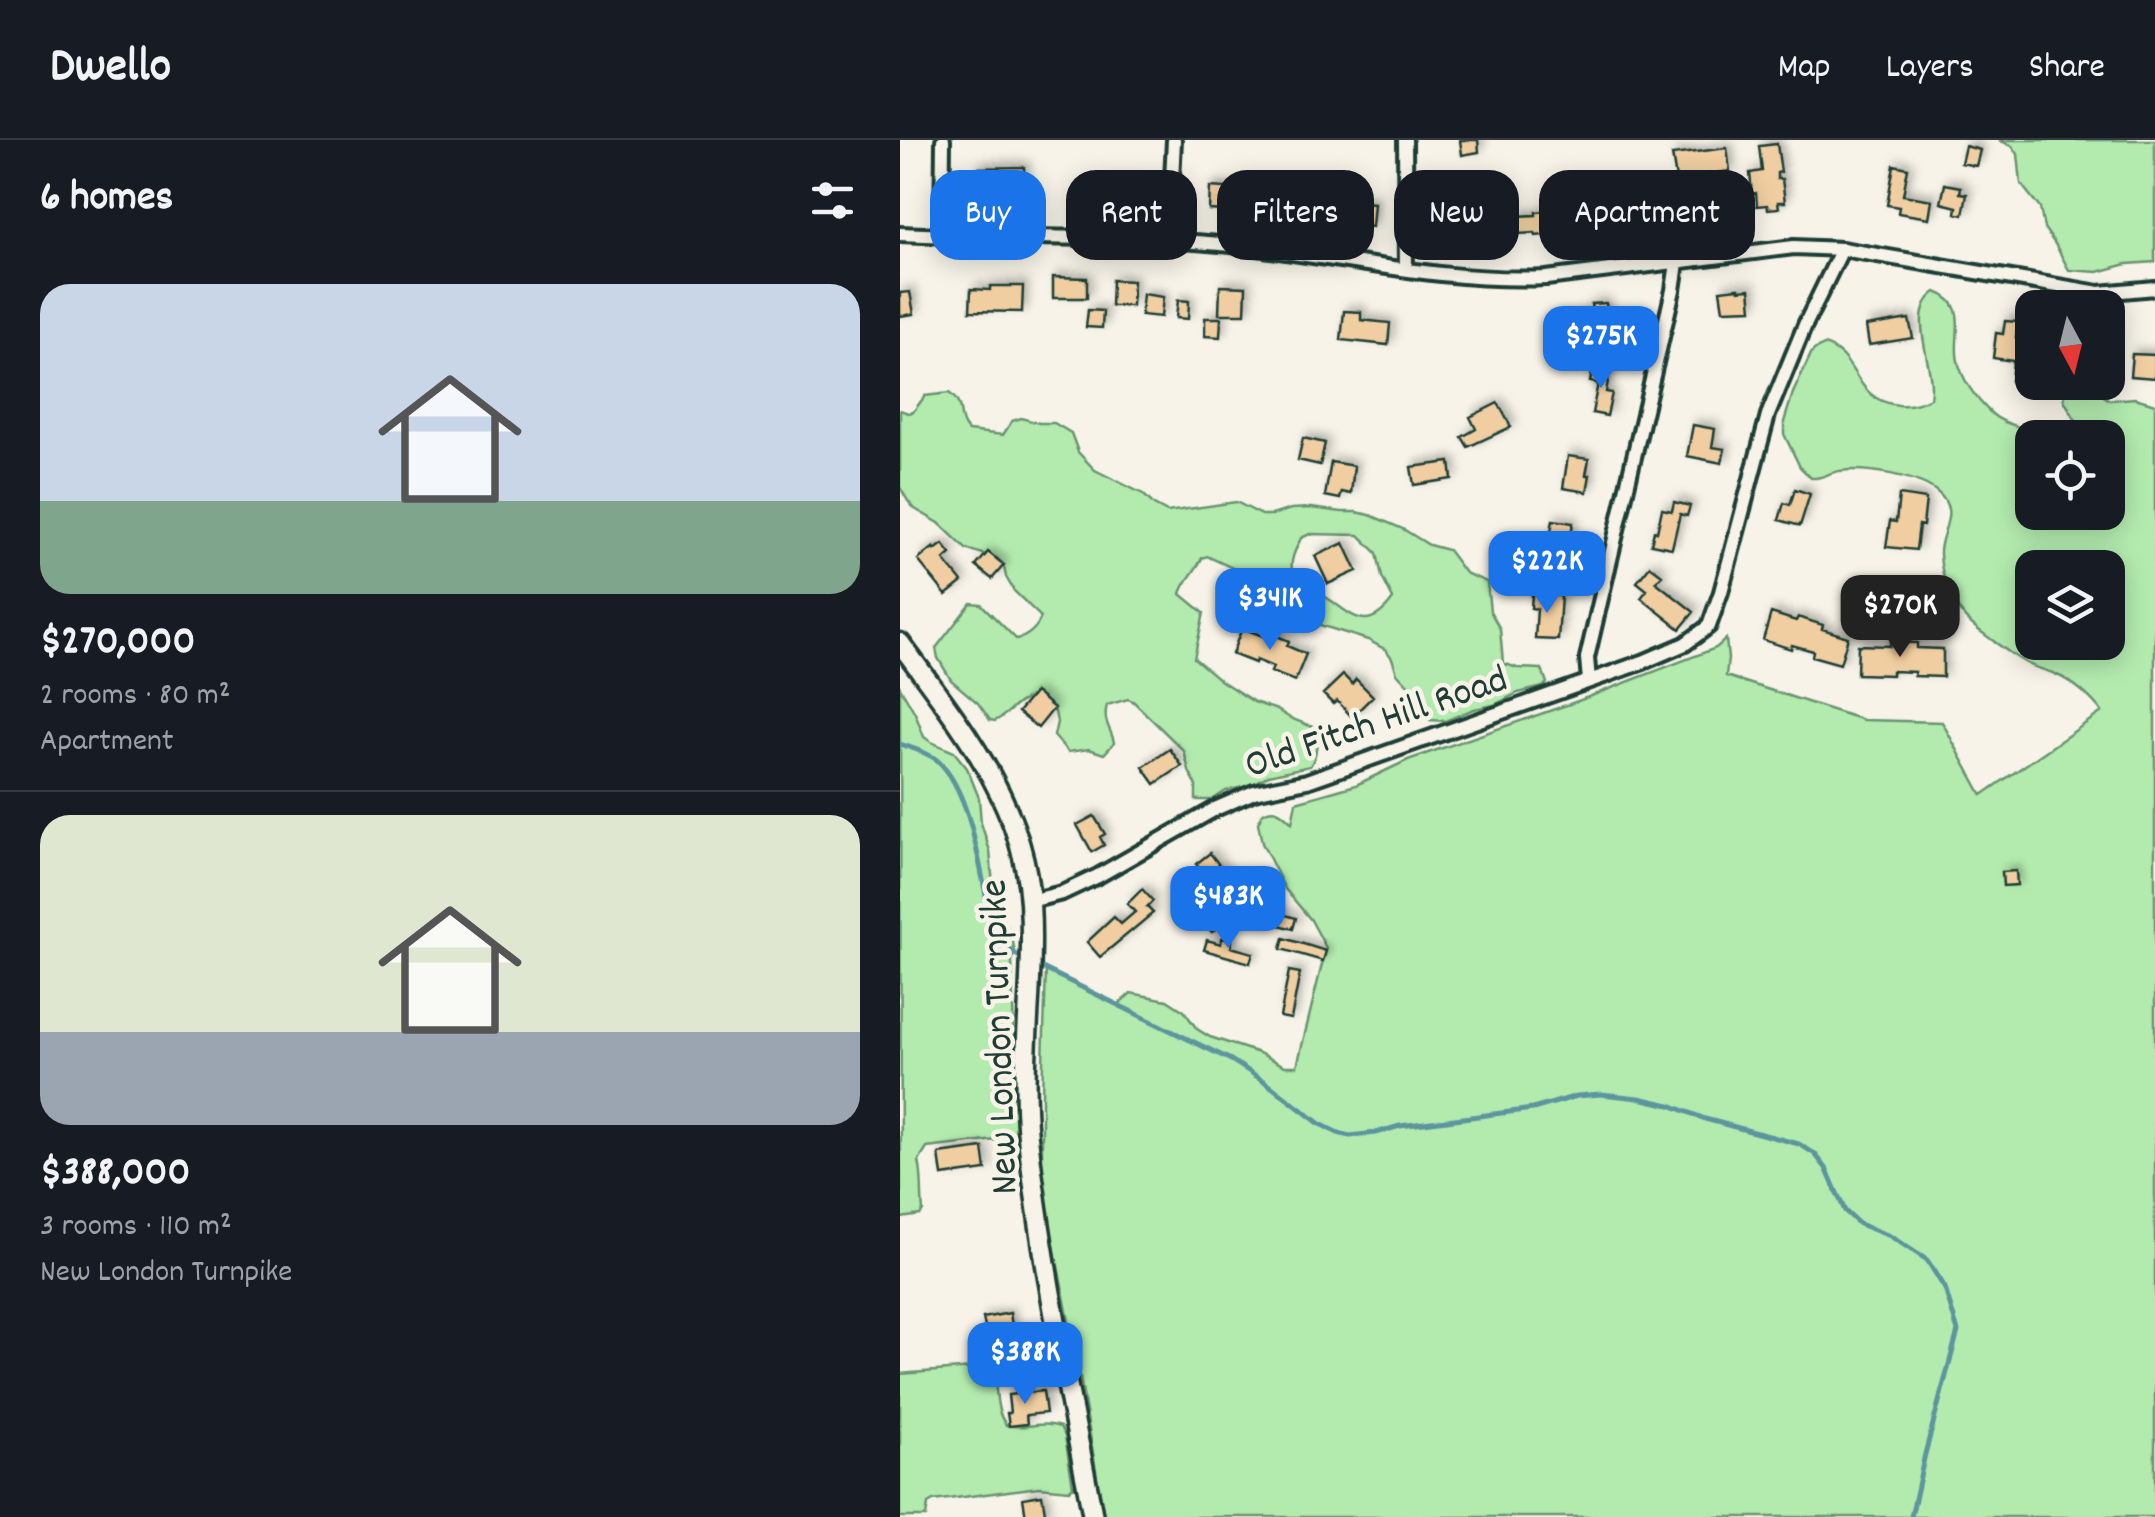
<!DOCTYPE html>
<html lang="en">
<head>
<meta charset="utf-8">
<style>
  body { margin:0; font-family:Dekko,sans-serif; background:#20242c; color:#f1f3f6; height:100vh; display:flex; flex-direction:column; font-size:38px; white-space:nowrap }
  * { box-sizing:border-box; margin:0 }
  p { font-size:32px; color:#9ea1a6 }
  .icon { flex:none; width:55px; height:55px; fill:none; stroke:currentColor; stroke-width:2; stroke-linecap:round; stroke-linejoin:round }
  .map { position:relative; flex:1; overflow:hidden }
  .details { display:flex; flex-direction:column; background:#171b24; width:900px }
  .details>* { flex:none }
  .banner { position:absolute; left:30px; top:30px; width:950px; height:90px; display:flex; gap:20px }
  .needle { width:65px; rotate:173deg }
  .controls { position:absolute; left:1115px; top:150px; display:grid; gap:20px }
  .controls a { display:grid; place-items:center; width:110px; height:110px; border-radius:20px; background:#171b24; box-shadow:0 5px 25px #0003; font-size:50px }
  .price { position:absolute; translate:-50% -85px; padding:0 22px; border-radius:20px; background:#1a73e8; color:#fff; font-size:32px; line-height:65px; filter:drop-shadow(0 2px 5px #0008) }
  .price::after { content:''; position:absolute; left:50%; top:60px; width:30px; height:22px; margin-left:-15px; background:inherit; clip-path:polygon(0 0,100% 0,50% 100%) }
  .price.current { background:#222; color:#fff }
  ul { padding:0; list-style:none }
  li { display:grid; align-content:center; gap:20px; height:530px; padding:0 40px }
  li+li { border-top:2px solid #363941 }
  li span { display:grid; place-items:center; height:310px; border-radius:30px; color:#555 }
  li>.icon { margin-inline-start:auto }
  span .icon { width:180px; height:180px; fill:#fffc; stroke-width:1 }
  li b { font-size:42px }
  h2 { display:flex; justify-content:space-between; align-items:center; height:120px; padding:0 40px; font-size:42px }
  .tag { padding:0 35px; border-radius:30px; background:#171b24; box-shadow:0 5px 25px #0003; font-size:35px; line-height:90px }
  .tag.current { background:#1a73e8; color:#fff }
  header { display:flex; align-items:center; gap:60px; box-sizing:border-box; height:140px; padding:0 50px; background:#171b24; border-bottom:2px solid #363941 }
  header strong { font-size:48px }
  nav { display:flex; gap:55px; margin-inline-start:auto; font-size:35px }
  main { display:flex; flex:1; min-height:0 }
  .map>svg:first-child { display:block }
  .green { fill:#b3ebae; stroke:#699471; stroke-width:2.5; fill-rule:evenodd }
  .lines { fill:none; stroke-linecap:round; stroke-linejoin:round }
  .stream { stroke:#5c959d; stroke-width:5 }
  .building { fill:#f0cea1; stroke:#1f3d34; stroke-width:2.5; filter:url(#shadow) }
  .street-casing { stroke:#1f3d34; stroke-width:20 }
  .secondary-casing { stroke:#1f3d34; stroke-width:25 }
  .street { stroke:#f7f3e8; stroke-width:12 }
  .secondary { stroke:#f7f3e8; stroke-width:18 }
  .labels { text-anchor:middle; stroke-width:9; stroke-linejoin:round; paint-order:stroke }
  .street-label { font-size:40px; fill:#1f3d34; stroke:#f7f3e8 }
</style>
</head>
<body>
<header>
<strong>Dwello</strong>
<nav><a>Map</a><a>Layers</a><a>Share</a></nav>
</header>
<main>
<section class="details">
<h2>6 homes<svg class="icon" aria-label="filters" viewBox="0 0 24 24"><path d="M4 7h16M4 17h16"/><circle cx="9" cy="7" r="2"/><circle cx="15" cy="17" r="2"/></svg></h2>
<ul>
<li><span style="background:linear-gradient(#c9d6e8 70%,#7fa58c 0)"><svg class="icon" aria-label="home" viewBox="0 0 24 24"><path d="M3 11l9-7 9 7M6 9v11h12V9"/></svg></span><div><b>$270,000</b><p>2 rooms · 80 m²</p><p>Apartment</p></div></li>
<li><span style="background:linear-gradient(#dfe7d0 70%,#9aa5b1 0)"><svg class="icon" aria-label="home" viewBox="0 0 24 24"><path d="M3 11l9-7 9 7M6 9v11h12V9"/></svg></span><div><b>$388,000</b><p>3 rooms · 110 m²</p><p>New London Turnpike</p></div></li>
</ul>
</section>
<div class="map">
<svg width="1255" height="1377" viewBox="0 0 1255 1377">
  <defs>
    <filter id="shadow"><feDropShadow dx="4.5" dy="-4.5" stdDeviation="5" flood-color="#0004"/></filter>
  </defs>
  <rect width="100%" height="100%" fill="#f7f3e8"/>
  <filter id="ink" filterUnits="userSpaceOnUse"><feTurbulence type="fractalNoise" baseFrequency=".01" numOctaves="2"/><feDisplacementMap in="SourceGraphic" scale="20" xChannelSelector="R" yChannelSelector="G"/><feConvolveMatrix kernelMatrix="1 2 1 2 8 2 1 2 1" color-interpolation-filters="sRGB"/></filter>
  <g filter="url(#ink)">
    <path class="green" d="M1099,0h156v122l-28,2 -29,8 -29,-2 -14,-26 -11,-16 -4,-20 -19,-24 -3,-30 -6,-8z
      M1036,152c35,13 16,44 22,69 5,21 18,38 34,53 15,13 40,15 59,23l-19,1v74h76v-74l-11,-1 -22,-18 -11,-19c7,-33 30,-9 46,0l25,-2 20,6v1113h-1051l-25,-146 -37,-185v-91l4,-126 72,36 13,-12 36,7 17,11 13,18 13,8 49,16 26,13h12l29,-118 -15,-28 -26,-31 -23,-46 -4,-20 4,-9c13,-9 21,0 30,9l4,-21 60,-17 52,-25 170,-59 138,-53 10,-9 2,20 -2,17 137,44 79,2 40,73 120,-83c-11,-15 -30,-31 -47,-38 -9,-4 -20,-6 -29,-11 -13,-7 -26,-17 -38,-26 -10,-7 -21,-15 -28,-26 -11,-18 -19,-35 -20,-57 -1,-23 22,-42 -4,-63 -19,-15 -72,-24 -96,-20 -11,1 -17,8 -29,7l-11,-11 -16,-33v-12l9,-29 18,-39 3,-4 10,-5c35,10 28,55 74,60 12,1 22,-1 32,-7 7,-30 -26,-85 6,-106zM1132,428h76v74h-76z
      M49,253c17,12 7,26 19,38l35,4 9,-14 9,-3 18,5h15l17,10 7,19 17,18 48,24 11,11 13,7 69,-10 26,13h10l19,-6 20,-1 31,4h14l14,3 33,14 26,16 19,5 17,23 22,9 3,29 10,18 3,34 14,5 25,1 5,14 -4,4 -25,6 -24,12 -20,4 -29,12 -15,-1 -19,-32 -14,-15 -5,-15 -6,-8 -18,-10 -61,-19 -39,-19 -9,-7 -2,-10 -5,-8 -45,-21 -5,2c-5,12 -18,23 -21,36l23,19 -10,45 26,22 34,22 23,8 13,8 23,9c6,11 4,29 -3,39l-41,9 -18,10 -25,6 -14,9h-16v-15l-7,-14 -5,-20 -51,-50 -5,-2 -21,6c-5,18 5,24 7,38l-10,11 -15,-5 -21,3 -14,-16 3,-14 -2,-10 -21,-16c-20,6 -22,16 -39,25l-5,-1 -12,-17 -27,-23 -13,-22 -2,-10 35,-45 10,1 35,35c11,-1 22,-12 25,-22l-27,-26 -8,-14 -2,-10 -7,-9 -31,-9 -27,-26 -24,-14 -7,-8 -8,-14v-77l8,3 5,-1 12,-16zM410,394l49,1 18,18 5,24 11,22c-28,39 -43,12 -72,-5 -11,-7 -26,-11 -29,-25 -2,-10 5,-22 9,-31z
      M0,547l15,26 9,24 7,5 23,10 13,16 12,30 2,25 9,28 3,35 7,29 11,18 4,19 -3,8 4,174 -2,4 -87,10 -8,13c4,17 2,32 4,50l-3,4 -19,3z
      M73,1228c36,5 14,31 33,57 18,5 36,-5 54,2l5,9 8,50 -4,4 -30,-3 -106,14 -5,3 -2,13h-26v-143z"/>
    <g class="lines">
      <path class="stream" d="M0,604c12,4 27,8 37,16 36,32 44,119 55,165l8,18 24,17
        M134,824l197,96 33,21 56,43 18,9 12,3 26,-3 24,-7 133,-17 44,-13 24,-2 38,4 31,7 35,14 94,25 16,10 11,14 19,43 14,13 31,12 37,24 18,29 13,42 -33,123 -14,63"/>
    </g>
    <path class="building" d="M560,0h18l1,12 -17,3z
      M877,4l4,28 -4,1v6h5l3,23h-7l1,6 -11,1 -1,-4 -10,1 -1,-13 -4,1 -2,-21 12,-2 -3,-25z
      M1065,6l15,4 -4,16 -15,-3z
      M827,8l3,23 -54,8 -4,-24z
      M994,25l14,3 -5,27 29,5 -3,18 -31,-5 1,-6 -12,-2z
      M124,27l1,27h-4v3l-19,1 -1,-5 -24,1 -1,-26z
      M214,44h28v23l-28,-1z
      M1045,44l16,3 -1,6 7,1 -4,21 -7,-2 1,-6 -16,-4z
      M310,47l28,2 -2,23 -27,-2z
      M749,53v9h3v21l-30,1v-5l-22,1 -1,-17 17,-1v7l7,-1 -1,-5h10l-1,-9z
      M433,60l41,3 -2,24 -33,-3 1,-10h-8z
      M671,69l2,24 -20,4v-3l-17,2 -1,-3 -17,1 -1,-18 19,-1v-3z
      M538,72l58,2 -1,19 -58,-2z
      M153,137l34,1v20h-34z
      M212,140l21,1 -1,25h-21z
      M90,146h33l-1,26 -52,-1 1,-22 19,1z
      M320,146l26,1 -1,27h-26z
      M839,148v2l11,-1 2,20 -29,1 -3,-20z
      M10,152l4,22 -14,2v-23z
      M243,154l20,3 -2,20 -20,-2z
      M278,160l11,1 -1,18 -12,-1z
      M706,163l3,24 -31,4v4l-21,3 -2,-17 28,-3 -1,-7 10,-1 -1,-6z
      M188,170l15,1 -1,17 -16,-1z
      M444,171l17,1v8l29,3 -2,22 -47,-5z
      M305,178h16l-1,19 -15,-1z
      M1009,179l4,19 -44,7 -3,-19z
      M1105,181l13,1 -2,16 11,2 -9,41h-7l2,-20 -20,-3 3,-25 7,1z
      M1232,214l23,1v23l-25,-2z
      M693,226l17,4 -4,22 6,1 -5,23 -15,-3 6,-30 -8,-1z
      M598,263l13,24 -43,20 -6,-10 14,-8 -6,-12z
      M793,285l22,4 -3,18 13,2 -3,14 -35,-7z
      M403,298l22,5 -5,22 -22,-5z
      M668,316l21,3 -3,16h4l-3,17 -24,-4z
      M431,322l23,4 -3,28 -9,-2 -2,7 -15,-3z
      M550,322l2,17 -38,6 -3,-18z
      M895,349l15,5 -10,32 -21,-6 5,-17 6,2z
      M999,355l27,4 -3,27 -4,-1 -3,25 -30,-3 4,-26 6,1z
      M774,362l16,4 -3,10 -7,-2 -8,34 -21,-4 3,-13 3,1 5,-23 10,2z
      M653,380l20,3 -6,35 -20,-4z
      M444,403l13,28 -29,13 -13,-28z
      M43,404l8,10 -7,6 18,22 -16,13 -28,-35 16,-13 1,3z
      M88,412l16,13 -12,14 -16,-13z
      M750,426l12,9 -6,7 38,30 -14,17 -39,-31 6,-8 -10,-8z
      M632,454l29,2 -3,44 -23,-1 2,-30 -6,-1z
      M871,473l25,8 2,-4 25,8 -1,4 26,8 -8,27 -28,-8 1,-5 -21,-6 -1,4 -28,-9z
      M342,488l23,9 2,-5 22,9 -2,5 19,8 -11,27 -24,-9 2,-5 -17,-7 -1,3 -23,-9z
      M990,502l27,1v5l26,1v28l-29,-1 1,-4 -23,-1v4l-35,-1 1,-29 32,1z
      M443,535l9,9 4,-5 17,17 -21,21 -15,-16 -4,3 -10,-10z
      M135,552l19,16 -16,20 -20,-16z
      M270,609l12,17 -27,18 -12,-17z
      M194,676l11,18 -5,3 4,8 -12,7 -15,-27z
      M310,713l16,21 -14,11 -16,-21z
      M1116,731l1,14 -14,1 -1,-14z
      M242,749l11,12 -6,6 6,6 -53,44 -13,-15 27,-25 7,7 14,-12 -8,-8z
      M287,750l33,35 -8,7 -33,-35z
      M352,756l13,4 -3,8 34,10 -3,11 -54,-16 3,-11 8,2z
      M322,798l10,3 -1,6 22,6 -3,10 -46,-13 3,-10 14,4z
      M384,798l42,13 -3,10 -42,-12z
      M389,831l11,2 -9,46 -11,-2z
      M83,1008l3,22 -44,6 -3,-22z
      M110,1173l3,19 -6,1v2l-20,2 -4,-19z
      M143,1251l3,22 -20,2 1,9 -18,2 -2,-13h3l-2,-18z
      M142,1355l4,22h-20l-3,-19z"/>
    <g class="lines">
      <g class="street-casing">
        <path id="street" d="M505,0l1,129
          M0,94c107,5 214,1 320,10 109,10 217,39 326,34l248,-31 48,2 257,44 56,-5
          M42,96l1,-96
          M269,100l5,-100
          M689,541l-2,-23 86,-368 4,-27
          M130,761l32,-8 36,-17 117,-67 39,-17 53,-11 336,-119 42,-18 24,-18 12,-34 47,-177 37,-90 37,-76
          M84,1216l77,-10"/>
      </g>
      <g class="secondary-casing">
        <path id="secondary" d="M0,503c58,79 124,158 130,260 5,78 -10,156 -2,234 14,128 41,254 65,380"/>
      </g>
      <use href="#street" class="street"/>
      <use href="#secondary" class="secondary"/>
    </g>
  </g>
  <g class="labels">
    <g class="street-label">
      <text transform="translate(475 579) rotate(-19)" y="14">Old Fitch Hill Road</text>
      <text transform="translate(96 897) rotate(-92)" y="14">New London Turnpike</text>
    </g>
  </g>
</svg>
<div class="controls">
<a><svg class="needle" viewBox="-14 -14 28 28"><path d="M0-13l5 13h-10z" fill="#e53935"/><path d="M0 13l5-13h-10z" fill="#9ea1a6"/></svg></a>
<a><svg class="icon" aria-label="locate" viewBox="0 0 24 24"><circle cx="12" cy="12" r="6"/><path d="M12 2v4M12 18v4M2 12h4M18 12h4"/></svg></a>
<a><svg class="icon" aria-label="layers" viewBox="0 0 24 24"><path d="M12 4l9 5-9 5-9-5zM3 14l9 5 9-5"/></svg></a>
</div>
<b class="price" style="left:701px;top:251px">$275K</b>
<b class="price" style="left:647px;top:476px">$222K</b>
<b class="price" style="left:370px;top:513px">$341K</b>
<b class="price current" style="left:1000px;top:520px">$270K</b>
<b class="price" style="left:328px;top:811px">$483K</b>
<b class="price" style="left:125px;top:1267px">$388K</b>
<div class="banner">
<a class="tag current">Buy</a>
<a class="tag">Rent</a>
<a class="tag">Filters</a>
<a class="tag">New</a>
<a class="tag">Apartment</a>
</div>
</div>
</main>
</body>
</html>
